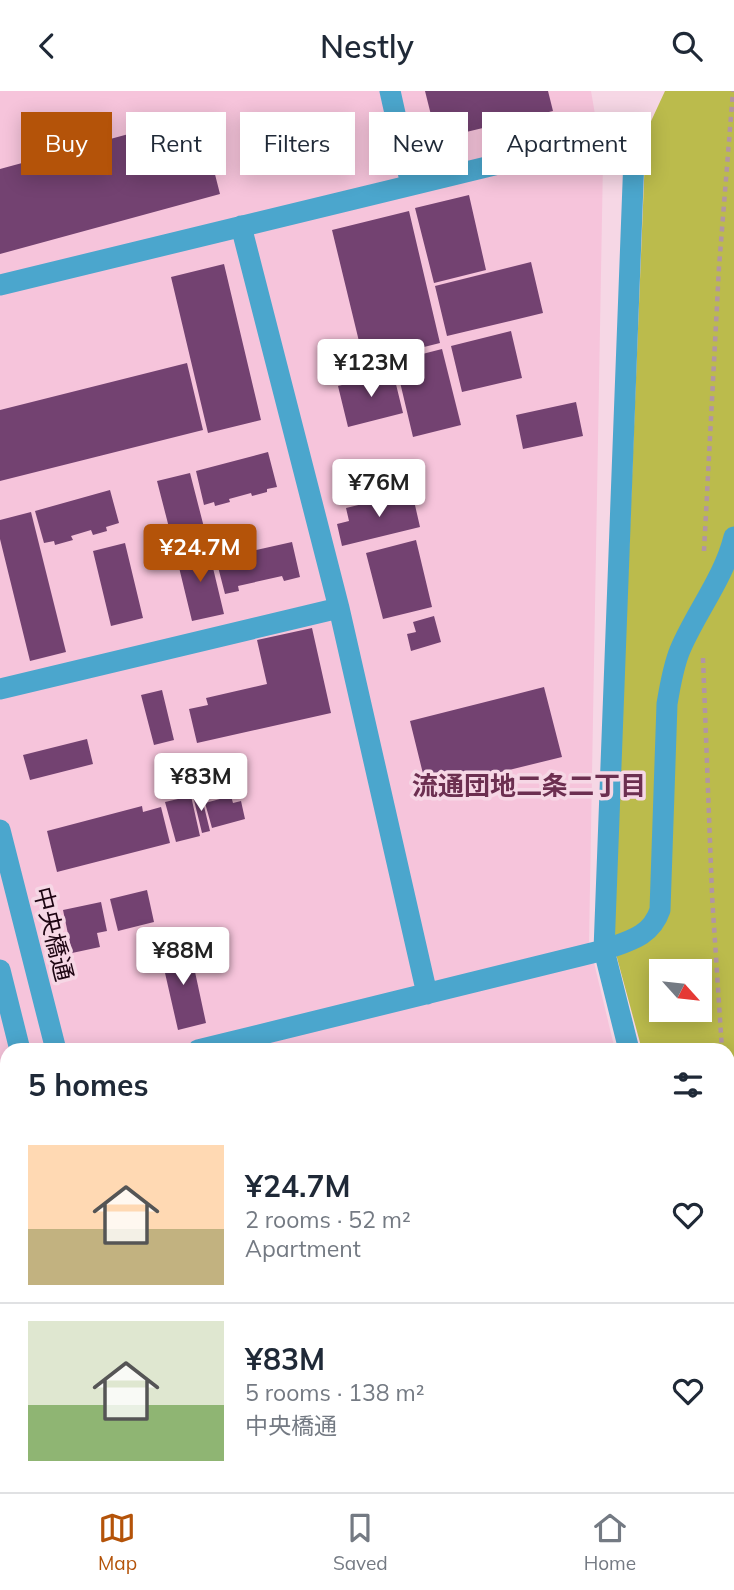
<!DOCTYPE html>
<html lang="en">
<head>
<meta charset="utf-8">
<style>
  body { margin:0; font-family:Mulish,"Noto Sans JP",sans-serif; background:#f6f6f7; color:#1f2937; height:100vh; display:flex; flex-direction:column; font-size:26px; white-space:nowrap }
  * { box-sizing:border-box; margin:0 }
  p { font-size:23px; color:#747a83 }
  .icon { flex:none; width:38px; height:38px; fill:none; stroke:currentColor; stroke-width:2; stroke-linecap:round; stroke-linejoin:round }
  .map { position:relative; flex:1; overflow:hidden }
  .drawer { position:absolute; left:0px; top:952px; width:735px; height:450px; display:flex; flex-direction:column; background:#fff; border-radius:21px 21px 0 0; box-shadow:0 4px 18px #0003 }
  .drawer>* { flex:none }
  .banner { position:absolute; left:21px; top:21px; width:693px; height:63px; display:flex; gap:14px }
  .needle { width:46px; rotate:117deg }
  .fabs { position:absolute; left:649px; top:868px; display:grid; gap:14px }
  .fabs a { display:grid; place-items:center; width:63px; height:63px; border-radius:0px; background:#fff; box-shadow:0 4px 18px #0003; font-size:35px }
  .price { position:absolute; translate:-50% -60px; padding:0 16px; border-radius:7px; background:#fff; color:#222; font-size:23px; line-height:46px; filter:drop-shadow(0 2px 4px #0008) }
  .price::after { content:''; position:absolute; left:50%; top:42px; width:21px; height:16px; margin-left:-10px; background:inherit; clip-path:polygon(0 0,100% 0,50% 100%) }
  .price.current { background:#b45309; color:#fff }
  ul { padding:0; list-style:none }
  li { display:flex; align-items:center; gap:21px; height:175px; padding:0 28px }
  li+li { border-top:2px solid #e0e1e3 }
  li span { display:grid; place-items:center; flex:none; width:196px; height:140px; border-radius:0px; color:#555 }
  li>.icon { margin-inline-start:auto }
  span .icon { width:84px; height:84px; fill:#fffc; stroke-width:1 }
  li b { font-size:30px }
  h2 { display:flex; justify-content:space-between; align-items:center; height:84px; padding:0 28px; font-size:30px }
  .tag { padding:0 24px; border-radius:0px; background:#fff; box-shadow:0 4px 18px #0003; font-size:24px; line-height:63px }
  .tag.current { background:#b45309; color:#fff }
  header { display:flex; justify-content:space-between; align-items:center; height:91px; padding:0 28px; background:#fff; font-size:32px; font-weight:600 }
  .menu { display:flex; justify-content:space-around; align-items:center; height:98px; border-top:2px solid #e0e1e3; background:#fff; font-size:19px; color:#747a83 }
  .menu a { display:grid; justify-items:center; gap:4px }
  .menu .current { color:#b45309 }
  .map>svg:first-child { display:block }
  .built { fill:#f6c4db }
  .green { fill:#bbbb4c; fill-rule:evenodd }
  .building { fill:#734271 }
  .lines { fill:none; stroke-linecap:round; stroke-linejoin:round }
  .path { stroke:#b295a3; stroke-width:4.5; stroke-dasharray:5 5; stroke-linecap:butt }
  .minor { stroke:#4ba6cd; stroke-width:21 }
  .major { stroke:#276883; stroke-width:21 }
  .labels { text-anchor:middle; stroke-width:7; stroke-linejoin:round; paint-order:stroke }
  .street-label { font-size:24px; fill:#1d0512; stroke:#f6d7e5 }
  .neighbourhood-label { font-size:26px; font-weight:bold; fill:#6c2f50; stroke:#f6d7e5 }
</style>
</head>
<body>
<header><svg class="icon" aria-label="back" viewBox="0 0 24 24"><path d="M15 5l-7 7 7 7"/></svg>Nestly<svg class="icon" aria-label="search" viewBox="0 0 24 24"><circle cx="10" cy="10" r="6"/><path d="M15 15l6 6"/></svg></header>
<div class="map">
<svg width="734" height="1401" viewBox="0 0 734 1401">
  <rect width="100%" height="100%" fill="#f6d7e5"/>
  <path class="built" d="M0,0h591l12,70 -14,781 26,108h-608v436h713l2,6h-722z"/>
  <path class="green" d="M665,0h69v1230l-6,2v-273h-86l-29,-107 33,-811zM662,880h38v39h-38z"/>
  <path class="building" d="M425,0h123l5,20 -116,28z
    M136,41l7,24 63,-17 14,55 -220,60v-85z
    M469,104l17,75 -52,13 -19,-75z
    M409,120l31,132 -76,19 -32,-132z
    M531,171l12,51 -96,23 -12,-50z
    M224,173l37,156 -53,13 -37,-156z
    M511,240l11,47 -60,14 -11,-46z
    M442,258l19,76 -48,12 -18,-76z
    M187,272l16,67 -203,51v-71z
    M393,281l10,41 -55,14 -10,-41z
    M576,311l7,34 -60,13 -7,-34z
    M268,361l9,35 -10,2v3l-15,4 -1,-3 -22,6 1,3 -15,4 -1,-4 -10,3 -8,-34z
    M190,382l17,66 -33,8 -17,-66z
    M110,399l9,33 -13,4 1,4 -14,4 -2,-5 -20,6 2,4 -18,5 -1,-4 -10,2 -9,-32z
    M412,401l8,35 -78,19 -5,-22 12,-3 -3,-13z
    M31,421l35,140 -36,9 -30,-122v-19z
    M416,449l16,67 -49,12 -17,-66z
    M292,451l8,35 -16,4 -2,-5 -44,10 1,5 -14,3 -9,-35z
    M125,452l18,75 -32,8 -18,-75z
    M208,456l16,67 -32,7 -16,-66z
    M434,525l7,26 -30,9 -4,-17 9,-2 -3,-10z
    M312,537l19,85 -134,30 -8,-34 19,-4 -2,-7 61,-14 -10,-44z
    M544,596l18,70 -135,33 -17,-69z
    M162,599l12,50 -20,5 -13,-50z
    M87,648l6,25 -63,16 -7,-25z
    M201,703l9,37 -8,2 -9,-37z
    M191,705l9,40 -24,6 -11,-40z
    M231,705l2,7 8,-2 4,18 -33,9 -7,-25z
    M142,715l1,6 18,-5 9,36 -113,29 -10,-41z
    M147,799l7,32 -36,9 -8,-32z
    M101,811l6,29 -10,2 3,14 -28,6 -9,-43z
    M189,853l17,79 -28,7 -18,-79z
    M7,1092v70l-7,2v-70z
    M7,1250v86l-7,2v-86z"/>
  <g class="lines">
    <path class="path" d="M704,460l15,-284 14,-176
      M703,567l9,237 10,155
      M728,1004l6,4
      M728,1023l6,42
      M346,1401l26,-6"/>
    <path class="minor" d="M390,0l21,94
      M241,135l98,382 88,386
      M0,194l635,-154 -31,819 25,100
      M0,598l339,-81
      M0,739l56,220
      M0,879l20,80
      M198,959l406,-100c24,-9 47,-13 56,-40l7,-206c3,-18 6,-37 13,-54 16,-38 44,-72 54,-113
      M728,1363l6,24
      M128,1395l2,6
      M397,1401l26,-6"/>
    <path class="major" d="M728,1252l6,-2
      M728,1291l6,-2
      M149,1401l23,-6
      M288,1401l25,-6"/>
  </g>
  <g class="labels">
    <g class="street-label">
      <text transform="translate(53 843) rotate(76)" y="8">中央橋通</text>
    </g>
    <g class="neighbourhood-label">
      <text x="529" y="704">流通団地二条二丁目</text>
    </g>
  </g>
</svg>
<div class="fabs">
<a><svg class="needle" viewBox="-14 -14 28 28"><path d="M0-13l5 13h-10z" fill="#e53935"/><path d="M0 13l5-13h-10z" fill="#747a83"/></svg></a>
</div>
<b class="price" style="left:371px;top:308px">¥123M</b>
<b class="price" style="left:379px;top:428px">¥76M</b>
<b class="price current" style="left:200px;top:493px">¥24.7M</b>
<b class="price" style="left:201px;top:722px">¥83M</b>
<b class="price" style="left:183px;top:896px">¥88M</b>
<div class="banner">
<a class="tag current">Buy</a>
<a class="tag">Rent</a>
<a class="tag">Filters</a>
<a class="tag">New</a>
<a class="tag">Apartment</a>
</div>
<section class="drawer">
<h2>5 homes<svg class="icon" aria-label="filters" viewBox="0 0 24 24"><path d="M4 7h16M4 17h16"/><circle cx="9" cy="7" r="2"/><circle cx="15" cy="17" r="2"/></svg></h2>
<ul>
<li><span style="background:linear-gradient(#ffd9b3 60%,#c2b280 0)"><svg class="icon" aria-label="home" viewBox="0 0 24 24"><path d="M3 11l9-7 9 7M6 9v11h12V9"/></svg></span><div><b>¥24.7M</b><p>2 rooms · 52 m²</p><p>Apartment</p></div><svg class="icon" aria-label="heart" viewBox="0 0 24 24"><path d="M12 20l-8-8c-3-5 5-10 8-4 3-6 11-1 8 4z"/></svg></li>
<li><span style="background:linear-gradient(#dfe7d0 60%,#8fb573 0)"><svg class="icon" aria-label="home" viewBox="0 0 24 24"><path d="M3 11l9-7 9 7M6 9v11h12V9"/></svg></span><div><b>¥83M</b><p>5 rooms · 138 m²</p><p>中央橋通</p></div><svg class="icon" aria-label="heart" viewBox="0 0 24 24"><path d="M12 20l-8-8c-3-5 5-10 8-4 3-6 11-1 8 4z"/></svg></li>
</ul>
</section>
</div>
<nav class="menu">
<a class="current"><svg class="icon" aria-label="map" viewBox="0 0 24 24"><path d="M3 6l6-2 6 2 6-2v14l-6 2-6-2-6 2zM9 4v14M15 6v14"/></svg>Map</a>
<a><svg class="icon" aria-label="saved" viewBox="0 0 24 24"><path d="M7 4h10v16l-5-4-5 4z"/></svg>Saved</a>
<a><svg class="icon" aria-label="home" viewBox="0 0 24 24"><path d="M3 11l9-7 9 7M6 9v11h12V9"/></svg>Home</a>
</nav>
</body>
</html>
